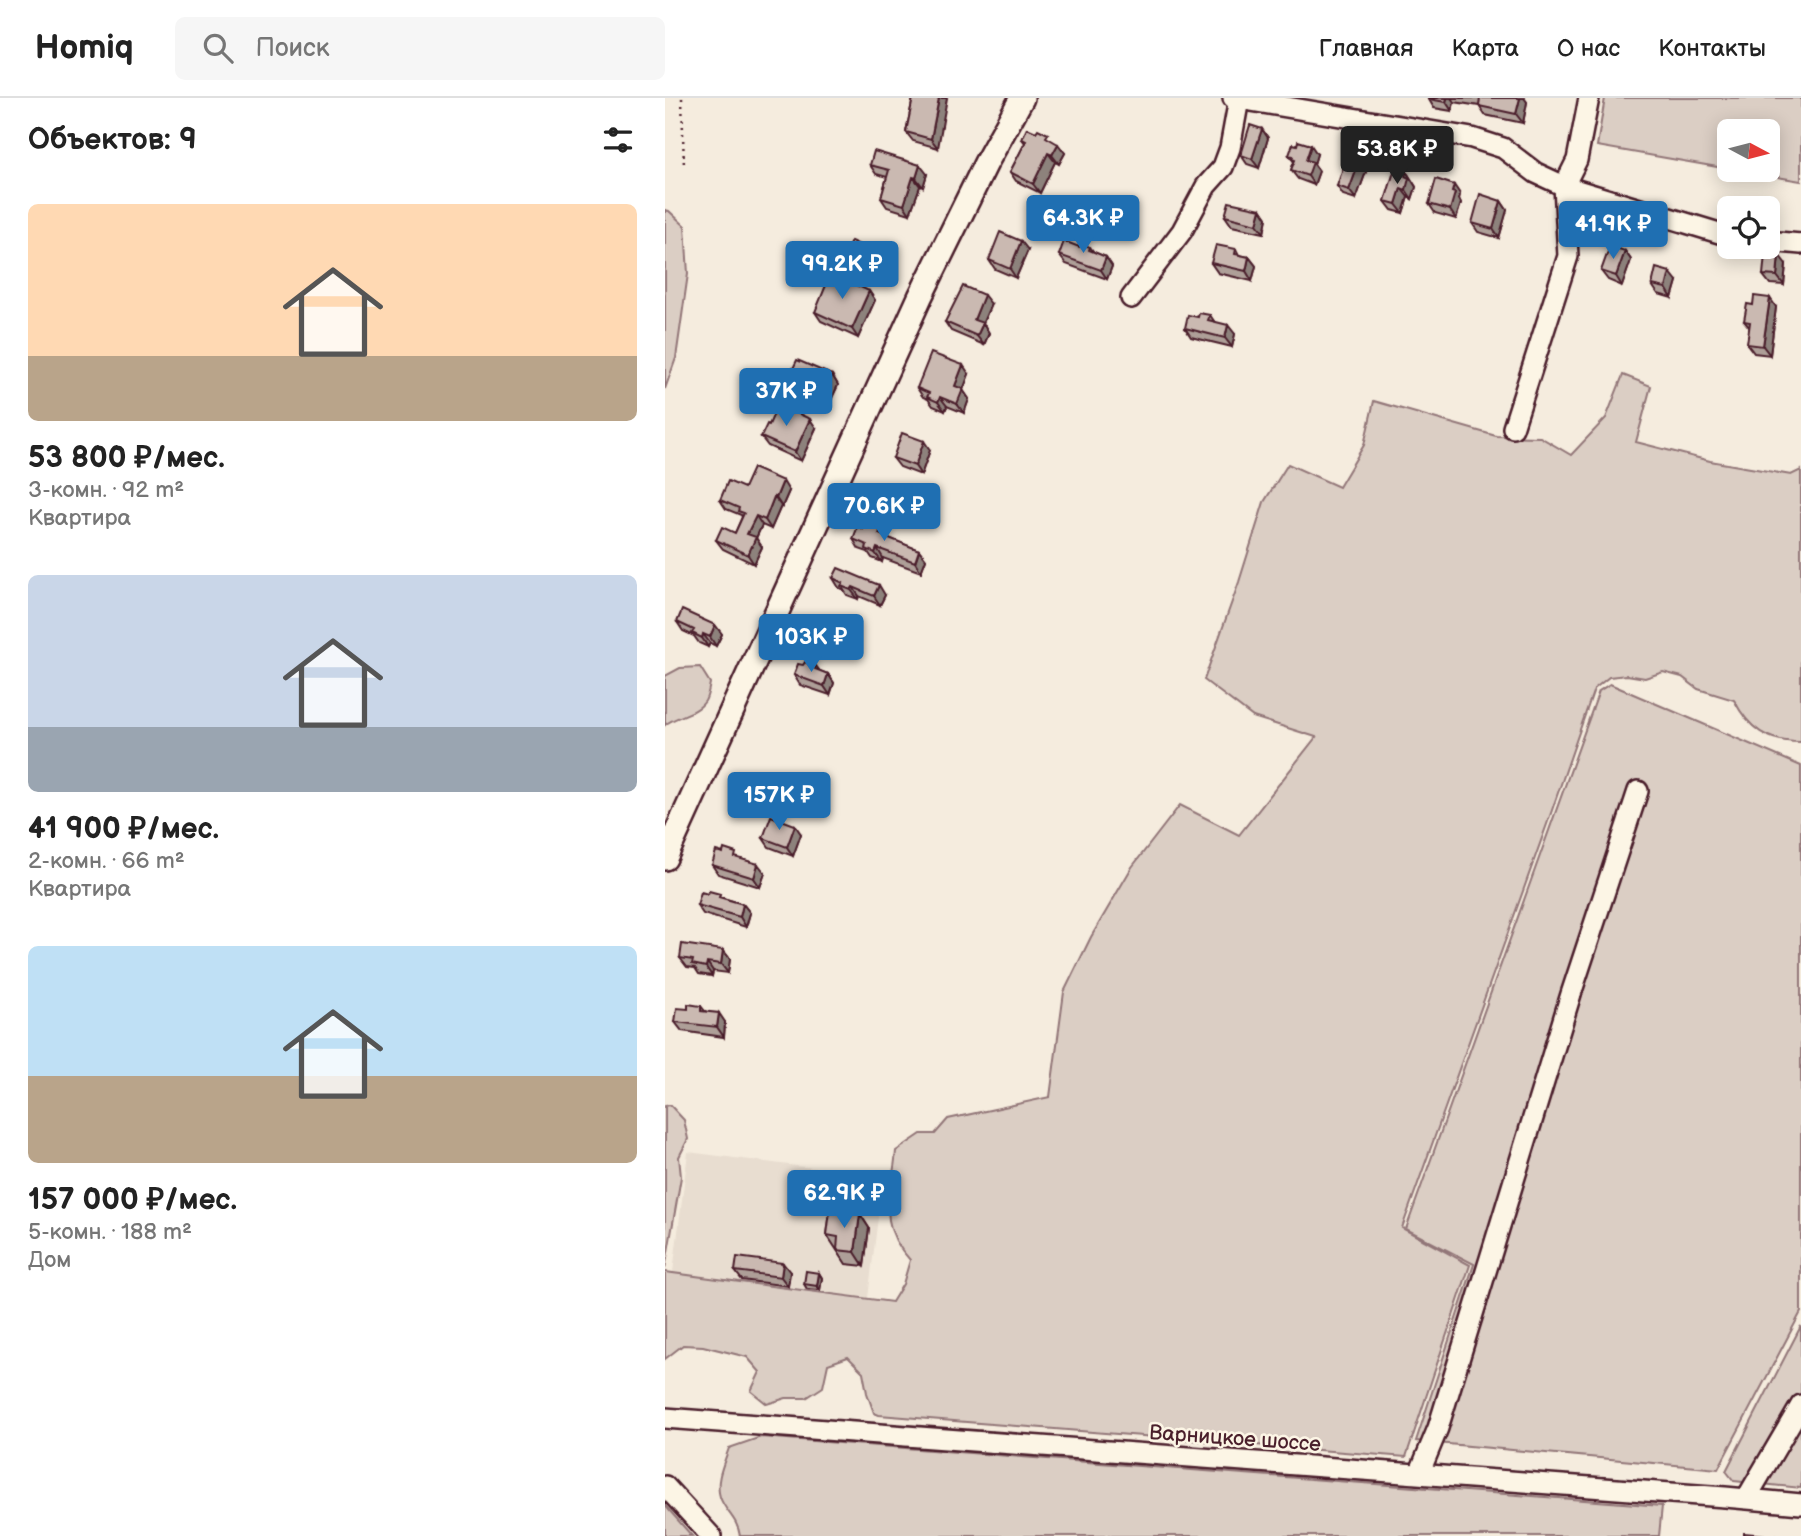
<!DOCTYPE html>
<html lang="ru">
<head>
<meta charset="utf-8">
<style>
  body { margin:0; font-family:"Balsamiq Sans",sans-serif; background:#f6f6f6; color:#222; height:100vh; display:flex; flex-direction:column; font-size:26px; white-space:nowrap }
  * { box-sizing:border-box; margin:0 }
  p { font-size:23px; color:#767676 }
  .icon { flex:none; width:38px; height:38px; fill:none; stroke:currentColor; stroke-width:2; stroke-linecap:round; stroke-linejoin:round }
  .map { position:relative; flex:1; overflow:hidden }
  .panel { display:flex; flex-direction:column; background:#fff; width:665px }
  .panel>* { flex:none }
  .needle { width:46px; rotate:97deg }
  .controls { position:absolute; left:1052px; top:21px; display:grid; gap:14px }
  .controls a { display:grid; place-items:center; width:63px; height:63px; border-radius:10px; background:#fff; box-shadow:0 4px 18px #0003; font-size:35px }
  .price { position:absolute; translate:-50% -60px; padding:0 16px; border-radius:7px; background:#1f6fb2; color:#fff; font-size:23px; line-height:46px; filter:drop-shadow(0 2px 4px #0008) }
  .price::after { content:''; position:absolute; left:50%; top:42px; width:21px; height:16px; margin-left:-10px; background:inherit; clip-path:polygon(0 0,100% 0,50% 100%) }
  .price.selected { background:#222; color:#fff }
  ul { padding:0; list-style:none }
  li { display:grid; align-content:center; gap:14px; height:371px; padding:0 28px }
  li span { display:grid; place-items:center; height:217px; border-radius:10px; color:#555 }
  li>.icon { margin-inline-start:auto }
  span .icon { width:126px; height:126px; fill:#fffc; stroke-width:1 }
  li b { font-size:30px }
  h2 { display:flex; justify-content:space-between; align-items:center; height:84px; padding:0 28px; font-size:30px }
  header { display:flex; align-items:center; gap:42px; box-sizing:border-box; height:98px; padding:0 35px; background:#fff; border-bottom:2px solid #e0e0e0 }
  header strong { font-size:33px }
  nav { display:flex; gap:38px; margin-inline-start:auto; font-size:24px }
  .search { width:490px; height:63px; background:#f6f6f6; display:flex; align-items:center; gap:18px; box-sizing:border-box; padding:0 24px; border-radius:10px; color:#767676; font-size:26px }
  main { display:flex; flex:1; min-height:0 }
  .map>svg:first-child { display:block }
  .built { fill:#e8ddd0 }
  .green { fill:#dbcec4; stroke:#927678; stroke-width:2 }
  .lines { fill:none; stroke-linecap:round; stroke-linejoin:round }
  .minor-casing { stroke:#4a1f2b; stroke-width:24 }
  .major-casing { stroke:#4a1f2b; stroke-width:28 }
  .path { stroke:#4a1f2b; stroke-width:2.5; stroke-dasharray:2 5; stroke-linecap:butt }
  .minor { stroke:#fcf5e5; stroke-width:19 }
  .major { stroke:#fcf5e5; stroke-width:23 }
  .wall { fill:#ae9f98; stroke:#4a1f2b; stroke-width:2 }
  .shaded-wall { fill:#8d827c; stroke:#4a1f2b; stroke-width:2 }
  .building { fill:#cab9b1; stroke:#4a1f2b; stroke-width:2 }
  .labels { text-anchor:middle; stroke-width:5; stroke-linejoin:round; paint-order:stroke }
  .street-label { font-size:21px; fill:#4a1f2b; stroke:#fcf5e5 }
</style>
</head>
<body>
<header>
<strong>Homiq</strong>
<div class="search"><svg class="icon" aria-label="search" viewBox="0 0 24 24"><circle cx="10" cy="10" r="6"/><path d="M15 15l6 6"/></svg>Поиск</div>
<nav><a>Главная</a><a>Карта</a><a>О нас</a><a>Контакты</a></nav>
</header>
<main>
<section class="panel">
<h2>Объектов: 9<svg class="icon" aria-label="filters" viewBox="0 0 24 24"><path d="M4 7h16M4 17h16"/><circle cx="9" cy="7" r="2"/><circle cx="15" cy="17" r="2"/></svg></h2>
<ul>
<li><span style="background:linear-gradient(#ffd9b3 70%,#b9a48a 0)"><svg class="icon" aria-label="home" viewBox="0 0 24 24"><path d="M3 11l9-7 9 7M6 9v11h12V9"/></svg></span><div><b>53 800 ₽/мес.</b><p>3-комн. · 92 m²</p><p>Квартира</p></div></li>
<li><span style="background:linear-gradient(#c9d6e8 70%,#9aa5b1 0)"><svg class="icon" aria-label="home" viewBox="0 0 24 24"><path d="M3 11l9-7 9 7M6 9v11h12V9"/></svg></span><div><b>41 900 ₽/мес.</b><p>2-комн. · 66 m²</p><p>Квартира</p></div></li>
<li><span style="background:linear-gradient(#bfe0f5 60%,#b9a48a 0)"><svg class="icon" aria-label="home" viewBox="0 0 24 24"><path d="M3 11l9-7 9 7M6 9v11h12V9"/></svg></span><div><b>157 000 ₽/мес.</b><p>5-комн. · 188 m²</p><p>Дом</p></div></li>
</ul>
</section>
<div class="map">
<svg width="1136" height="1438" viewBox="0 0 1136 1438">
  <rect width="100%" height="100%" fill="#f5ecde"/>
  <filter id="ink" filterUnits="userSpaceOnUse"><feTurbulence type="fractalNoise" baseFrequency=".0143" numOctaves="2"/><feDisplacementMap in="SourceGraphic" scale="14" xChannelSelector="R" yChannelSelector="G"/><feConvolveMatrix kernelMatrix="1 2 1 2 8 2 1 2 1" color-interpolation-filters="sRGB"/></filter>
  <g filter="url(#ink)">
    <path class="built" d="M23,1054l195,25 -15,121 -195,-26z"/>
    <path class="green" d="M940,0h196v83l-66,-11h32v-39h-38v38l-132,-23z
      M0,112l4,1 16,15 3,48 -12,84 -11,31z
      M958,277l28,11 -15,56 74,19 81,14 10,-5v272c-34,0 -52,-13 -67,-42l-36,-11 -16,-12 -19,-5 -18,6 -18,-3 -18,2 -15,12 -43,124 -149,415 68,37 -64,192 -527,-42 -5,-2 -7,-20 -4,-21 -15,-15 -20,7 -5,23 -17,11h-20l-19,6 -16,-13 9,-19 -13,-15 -44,-11 -20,-1 -18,14v-87l227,30 11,-18 7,-24c-35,-38 -18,-63 -14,-109l25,-17h14l13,-15 102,-22 14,-105 27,-55 41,-70 48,-62 59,30 77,-98 -63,-20 -49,-37 35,-98 25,-80 24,-38 51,23 25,-42 10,-44 122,35 44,1 31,18 35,-37z
      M35,569l10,16c-1,5 -2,13 -5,18 -9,14 -29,14 -40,24v-49l15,-8z
      M945,586l191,82v546l-83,157 -302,-28 58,-177 -68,-35 193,-538z
      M5,1007l14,15 4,19 -9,18 2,20 -16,92v-163z
      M1136,1228v162l-67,-7 -8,-10z
      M96,1339l901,69 -3,30h-919c-3,-19 -15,-24 -20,-39 -5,-16 4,-34 9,-49z
      M0,1407l4,5 23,26h-27z"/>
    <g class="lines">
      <g class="minor-casing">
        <path id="minor" d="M568,0l239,40 31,10 33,25 28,13 165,50
          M1102,143l34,3
          M466,200l51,-67 24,-45 17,-19 7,-19 9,-49
          M848,330l55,-172 -4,-70 13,-26 12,-62
          M0,1320l1060,79 76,7
          M754,1376l19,-46 133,-434 67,-203
          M0,1388l46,50
          M1081,1401l55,-94"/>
      </g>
      <g class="major-casing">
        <path id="major" d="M0,760l255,-561 66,-134 36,-65"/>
      </g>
      <path class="path" d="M17,0l2,70"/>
      <use href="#minor" class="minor"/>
      <use href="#major" class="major"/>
    </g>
    <path class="wall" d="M248,0l25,50 -25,-7 -7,-9z
      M763,0h96l3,4 -4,21 -38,-8 -6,-9 -25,-4 -2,9 -18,-3z
      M597,31l6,9 -9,30 -12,-4 -6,-9z
      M357,41l30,2 13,12 -6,11 -4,-2 -15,31 -24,-12 -6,-9 15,-29z
      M652,56l-3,10 5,7 -5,14 -16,-6 -7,-9 3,-8 -5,-7z
      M205,67l57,9 -4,13 -3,-1 -10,28 -23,-7 -6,-9 6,-21 -11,-3z
      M702,71l-11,30 -13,-4 -6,-9z
      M741,73l10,16 -4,12 -4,-2 -5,16 -11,-3 -7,-9z
      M795,96l-1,5 2,4 -5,16 -21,-6 -6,-9z
      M836,103l6,9 -8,28 -21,-6 -6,-9z
      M596,111l6,9 -3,15 -32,-7 -7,-10z
      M414,149h11l4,5 12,5 6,9 -5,13 -41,-15 -7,-9z
      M571,151l3,6 10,2 7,9 -4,15 -34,-8 -7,-10z
      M363,152l-12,28 -21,-9 -6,-9z
      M221,153l7,10 -8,17 -33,-15 -7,-9z
      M960,153l6,9 -9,26 -14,-6 -7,-9z
      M1121,166l-2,21 -14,-1 -7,-9z
      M1012,183l-5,17 -14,-4 -6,-9z
      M204,193l6,9 -17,38 -37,-17 -6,-9z
      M326,206l-8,19 6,10 -5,12 -33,-14 -6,-9z
      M1111,209l-6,48 -16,-2 -7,-9 3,-16 -6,-7z
      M545,217l4,6 21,13 -3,13 -41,-10 -6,-9 13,-11z
      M304,276l-6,16 6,9 -5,14 -17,-7 -2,5 -12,-5 -5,-7 -5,-2 -6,-9z
      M125,277h42l6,10 -7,15 -35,-15z
      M151,330l-15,33 -33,-15 -7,-9z
      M265,352l-9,25 -21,-8 -7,-9z
      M79,390l45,3 -7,16 -1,-1 -10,23 -9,-4 -6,13 6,9 -8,17 -31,-15 -7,-9 19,-7 7,-16 -1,-2 -15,-6 -6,-9z
      M216,390l19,4 4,5 19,15 -4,13 -18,-5 -1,2 -26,-9 -7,-9z
      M198,431l18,1 5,7 33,13 7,9 -5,13 -38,-14 -1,4 -10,-4 -4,-6 -9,-3 -6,-10z
      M168,480l52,17 -5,10 -21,-9 -1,3 -11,-4 -4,-6 -4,-1z
      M12,524l38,3 7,9 -6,12 -6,-3 -2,4 -9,-4 -5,-7 -11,-5z
      M147,531l45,8 -5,13 -33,-12z
      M138,567l13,1 4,5 8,3 6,9 -4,12 -30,-10 -6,-10z
      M81,695l31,1 -7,15 -17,-7z
      M136,736l-8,22 -24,-9 -6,-9z
      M75,761l25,14 -5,14 -42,-13 -6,-9z
      M58,800l20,6 7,9 -4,14 -43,-13 -6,-9z
      M58,852l7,9 -2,14 -15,-2 -1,5 -13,-2 -4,-6 -8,-1 -7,-9z
      M36,908l4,5 20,11 -1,15 -42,-6 -7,-9 13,-13z
      M181,1078l7,10 -2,10 -9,-1 -2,17 20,2 9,14 -5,38 -18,-2 -19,-29 3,-23 -3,-1 -6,-9 1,-11 -7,-9z
      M208,1091l3,5 -2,13 -12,-2 -3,-4z
      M70,1173l55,1 -2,14 -46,-6z
      M154,1175l3,5 -2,12 -13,-1 -3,-5z"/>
    <path class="shaded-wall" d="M274,0h8l-9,50 -7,-9z
      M782,0h4l3,4 -2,9 -6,-9z
      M855,0h4l3,4 -4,21 -7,-9z
      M597,31l6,9 -9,30 -7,-9z
      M393,46l7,9 -6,11 -7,-9z
      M646,47l6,9 -3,10 5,7 -5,14 -6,-9 -2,-16z
      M383,55l7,9 -15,31 -7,-9z
      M695,62l7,9 -11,30 -7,-9z
      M255,67l7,9 -4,13 -7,-9z
      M741,73l10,16 -4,12 -6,-9 -1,-14z
      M248,79l7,9 -10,28 -6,-9z
      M789,87l6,9 -1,5 2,4 -5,16 -6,-9 2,-18z
      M736,90l7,9 -5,16 -7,-9z
      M836,103l6,9 -8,28 -6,-9z
      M596,111l6,9 -3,15 -7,-9z
      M356,143l7,9 -12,28 -6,-9z
      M221,153l7,10 -8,17 -6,-9z
      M960,153l6,9 -9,26 -6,-10z
      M1114,157l7,9 -2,21 -7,-9z
      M441,159l6,9 -5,13 -6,-9z
      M584,159l7,9 -4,15 -6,-10z
      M1005,174l7,9 -5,17 -6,-10z
      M204,193l6,9 -17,38 -6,-9z
      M319,197l7,9 -11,25 -6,-9z
      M1105,200l6,9 -6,48 -7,-9z
      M318,225l6,10 -5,12 -7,-9z
      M563,227l7,9 -3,13 -7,-9z
      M298,267l6,9 -6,16 6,9 -5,14 -7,-9 -2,-18z
      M167,277l6,10 -7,15 -6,-9z
      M275,299l7,9 -2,5 -7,-9z
      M145,321l6,9 -15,33 -6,-9z
      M259,343l6,9 -9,25 -6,-9z
      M118,383l6,10 -7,16 -6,-9z
      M109,399l7,9 -10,23 -6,-9z
      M252,405l6,9 -4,13 -6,-10z
      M229,413l7,9 -1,2 -6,-9z
      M91,418l6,9 -6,13 6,9 -8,17 -6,-9 -1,-21z
      M212,450l6,10 -1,4 -7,-9z
      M254,452l7,9 -5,13 -6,-10z
      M214,487l6,10 -5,10 -6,-9z
      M188,489l6,9 -1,3 -7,-9z
      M50,527l7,9 -6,12 -6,-9z
      M185,529l7,10 -5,13 -6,-9z
      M38,536l7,9 -2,4 -6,-9z
      M163,576l6,9 -4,12 -6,-9z
      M105,686l7,10 -7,15 -6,-9z
      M130,727l6,9 -8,22 -6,-9z
      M93,766l7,9 -5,14 -6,-9z
      M78,806l7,9 -4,14 -6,-10z
      M58,852l7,9 -2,14 -7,-9z
      M42,864l6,9 -1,5 -6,-9z
      M54,915l6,9 -1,15 -7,-10z
      M181,1078l7,10 -2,10 -6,-9z
      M171,1088l6,9 -2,18 -6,-9z
      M208,1091l3,5 -2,13 -3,-5z
      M195,1116l9,14 -5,38 -9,-14z
      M118,1165l7,9 -2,14 -7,-9z
      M154,1175l3,5 -2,12 -3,-4z"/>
    <path class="building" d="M248,0h26l-8,41 -25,-7z
      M763,0h19l-1,4 -18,-3z
      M815,0h40l-4,16 -37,-8z
      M585,27l12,4 -10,30 -11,-4z
      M362,30l9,4 2,-3 10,5 -2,3 12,7 -6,11 -4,-2 -15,31 -23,-12 16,-31 -4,-2z
      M633,43l13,4 -5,15 7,2 -5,14 -17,-6 4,-10 -3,-1 1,-3 -4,-1 4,-11 4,1z
      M209,53l46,14 -4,13 -3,-1 -9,28 -23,-7 8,-28 -19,-5z
      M682,58l13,4 -11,30 -12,-4z
      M730,70l11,3 -1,5 4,2 -3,12 -5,-2 -5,16 -11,-3z
      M771,81l18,6 -2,7 3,1 -5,17 -21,-6z
      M815,96l21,7 -8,28 -21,-6z
      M564,104l32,7 -4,15 -32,-8z
      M335,134l21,9 -11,28 -21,-9z
      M186,143l19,9 3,-5 13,6 -7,18 -34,-15z
      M399,143l15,6 1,-4 10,4 -1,3 17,7 -5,13 -42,-15z
      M551,147l20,4 -1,5 14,3 -3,14 -35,-8z
      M945,148l15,5 -9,25 -15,-5z
      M1100,156l14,1 -2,21 -14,-1z
      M991,170l14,4 -4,16 -14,-3z
      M166,175l38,18 -17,38 -37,-17z
      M298,188l21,9 -10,25 9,3 -6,13 -32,-14z
      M1089,198l16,2 -7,48 -16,-2 3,-22 -6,-1 3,-17 6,1z
      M534,215l11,2 -2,5 20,5 -3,13 -40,-10 3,-13 10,2z
      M266,255l32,12 -8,21 8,3 -6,15 -17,-7 -2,5 -11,-5 2,-4 -12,-5z
      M132,262l35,15 -7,16 -35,-16z
      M113,306l32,15 -15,33 -34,-15 6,-13 2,1z
      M237,335l22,8 -9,25 -22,-8z
      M88,370l30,13 -7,17 -2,-1 -9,23 -9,-4 -9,18 9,3 -8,18 -32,-15 6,-13 13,6 9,-20 -6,-2 1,-3 -19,-8 8,-19 16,7z
      M217,387l18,7 -1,3 18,8 -4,12 -19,-4v2l-27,-9 7,-18 7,2z
      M200,426l16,6 -2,4 40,16 -4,12 -38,-14 -2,5 -9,-4 1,-4 -14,-6 5,-13 5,3z
      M173,470l41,17 -5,11 -21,-9 -2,3 -10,-4 2,-3 -10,-5z
      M17,512l33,15 -5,12 -7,-3 -1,4 -10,-5 2,-3 -17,-8z
      M152,519l9,3 1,-3 23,10 -4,14 -34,-12z
      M140,564l11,4 -1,3 13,5 -4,12 -30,-11 4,-11 5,1z
      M86,682l19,4 -6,16 -18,-7z
      M106,718l24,9 -8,22 -24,-9z
      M59,751l12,4 -1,4 23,7 -4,14 -42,-13 4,-14 7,2z
      M44,793l11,3 -1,3 24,7 -3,13 -43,-12 4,-13 7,2z
      M17,846l41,6 -2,14 -14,-2 -1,5 -14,-3 1,-4 -13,-2z
      M23,906l13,2v5l18,2 -2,14 -42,-5 2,-14 11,1z
      M151,1074l30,4 -1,11 -9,-1 -2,18 -13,-2 2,-19 -8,-1z
      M196,1090l12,1 -2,13 -12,-1z
      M165,1113l30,3 -5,38 -18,-2 1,-13 -11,-2z
      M72,1159l46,6 -2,14 -46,-6z
      M141,1173l13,2 -2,13 -13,-2z
      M1079,1435l32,3h-32z"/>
  </g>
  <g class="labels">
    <g class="street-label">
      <text transform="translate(570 1340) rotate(4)" y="7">Варницкое шоссе</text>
    </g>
  </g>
</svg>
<div class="controls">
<a><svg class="needle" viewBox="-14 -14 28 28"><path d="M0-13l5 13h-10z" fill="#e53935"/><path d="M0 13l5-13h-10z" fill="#767676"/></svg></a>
<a><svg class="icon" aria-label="locate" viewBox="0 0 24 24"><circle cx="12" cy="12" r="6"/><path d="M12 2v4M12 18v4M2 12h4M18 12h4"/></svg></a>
</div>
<b class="price selected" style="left:732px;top:88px">53.8K ₽</b>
<b class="price" style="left:418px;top:157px">64.3K ₽</b>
<b class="price" style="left:948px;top:163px">41.9K ₽</b>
<b class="price" style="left:177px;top:203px">99.2K ₽</b>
<b class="price" style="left:121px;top:330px">37K ₽</b>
<b class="price" style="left:219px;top:445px">70.6K ₽</b>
<b class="price" style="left:146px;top:576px">103K ₽</b>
<b class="price" style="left:114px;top:734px">157K ₽</b>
<b class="price" style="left:179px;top:1132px">62.9K ₽</b>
</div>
</main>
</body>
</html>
